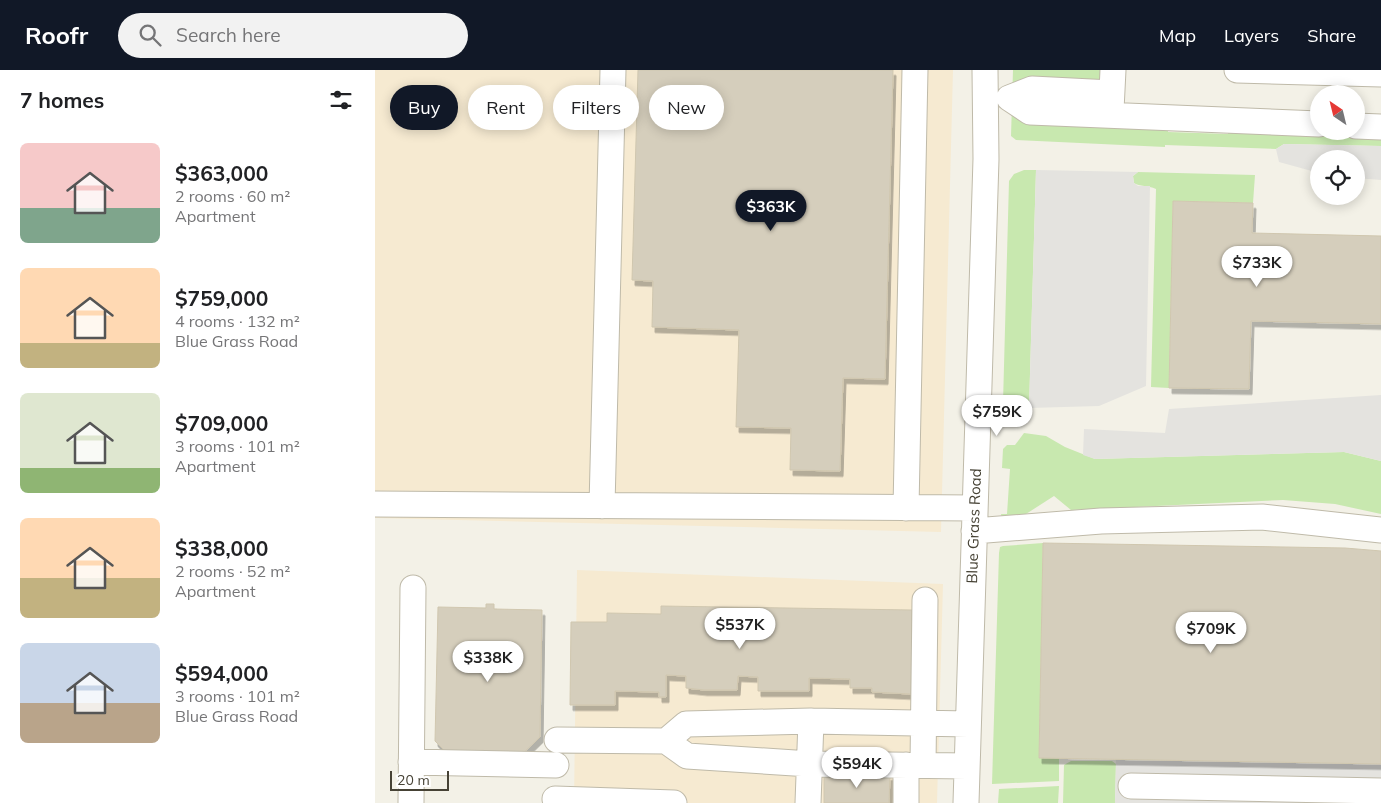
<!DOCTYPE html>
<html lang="en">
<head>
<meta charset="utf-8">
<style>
  body { margin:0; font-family:Mulish,sans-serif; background:#f2f2f2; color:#202124; height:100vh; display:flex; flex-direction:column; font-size:19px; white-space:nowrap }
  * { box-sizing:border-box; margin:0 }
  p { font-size:16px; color:#757577 }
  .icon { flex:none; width:28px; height:28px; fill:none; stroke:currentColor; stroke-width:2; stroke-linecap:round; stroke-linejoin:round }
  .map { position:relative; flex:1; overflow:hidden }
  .side { display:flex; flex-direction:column; background:#fff; width:375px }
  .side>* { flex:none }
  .hud { position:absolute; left:15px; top:15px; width:475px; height:45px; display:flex; gap:10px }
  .needle { width:32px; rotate:325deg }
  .buttons { position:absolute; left:935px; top:15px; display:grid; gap:10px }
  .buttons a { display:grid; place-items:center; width:55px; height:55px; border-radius:50%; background:#fff; box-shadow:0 2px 12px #0003; font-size:25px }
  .scale { position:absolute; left:15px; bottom:12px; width:59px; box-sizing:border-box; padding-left:5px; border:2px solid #464235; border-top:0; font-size:14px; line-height:18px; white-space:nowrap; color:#464235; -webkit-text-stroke:4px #fff; paint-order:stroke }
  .price { position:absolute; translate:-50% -42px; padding:0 11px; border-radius:18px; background:#fff; color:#222; font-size:16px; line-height:32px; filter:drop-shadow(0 1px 2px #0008) }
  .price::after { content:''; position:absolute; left:50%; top:30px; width:15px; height:11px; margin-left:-8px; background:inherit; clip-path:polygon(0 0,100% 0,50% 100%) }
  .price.selected { background:#111827; color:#fff }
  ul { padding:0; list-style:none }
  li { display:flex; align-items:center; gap:15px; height:125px; padding:0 20px }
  li span { display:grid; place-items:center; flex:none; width:140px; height:100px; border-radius:8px; color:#555 }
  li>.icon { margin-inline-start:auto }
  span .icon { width:60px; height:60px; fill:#fffc; stroke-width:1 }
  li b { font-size:21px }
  h2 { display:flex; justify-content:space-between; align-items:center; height:60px; padding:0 20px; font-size:21px }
  .chip { padding:0 18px; border-radius:22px; background:#fff; box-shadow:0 2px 12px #0003; font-size:18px; line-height:45px }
  .chip.selected { background:#111827; color:#fff }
  header { display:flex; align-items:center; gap:30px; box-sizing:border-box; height:70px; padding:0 25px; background:#111827; color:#fff }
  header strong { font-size:24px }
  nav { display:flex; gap:28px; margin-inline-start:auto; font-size:18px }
  .search { width:350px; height:45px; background:#f2f2f2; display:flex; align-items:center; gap:12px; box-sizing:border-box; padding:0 18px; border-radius:28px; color:#757577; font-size:19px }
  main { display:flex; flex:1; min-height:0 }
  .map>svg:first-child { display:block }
  .commercial { fill:#f6ead1 }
  .green { fill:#c8e8af }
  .parking { fill:#e4e3df }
  .building { fill:#d5cebc; stroke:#d0c7af; filter:url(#shadow) }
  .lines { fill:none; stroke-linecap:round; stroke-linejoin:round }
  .minor-casing { stroke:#bfbaa9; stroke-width:27 }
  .minor { stroke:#fff; stroke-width:25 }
  .labels { text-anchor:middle; stroke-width:4; stroke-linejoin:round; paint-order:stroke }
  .street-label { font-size:15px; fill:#464235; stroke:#fff }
</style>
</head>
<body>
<header>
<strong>Roofr</strong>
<div class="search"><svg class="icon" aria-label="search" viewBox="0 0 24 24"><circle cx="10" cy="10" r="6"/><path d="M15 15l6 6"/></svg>Search here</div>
<nav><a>Map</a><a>Layers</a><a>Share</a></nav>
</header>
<main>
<section class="side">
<h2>7 homes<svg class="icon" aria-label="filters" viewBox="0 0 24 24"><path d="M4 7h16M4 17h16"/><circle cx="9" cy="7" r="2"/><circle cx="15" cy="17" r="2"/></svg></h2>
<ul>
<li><span style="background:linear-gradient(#f6c9c9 65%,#7fa58c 0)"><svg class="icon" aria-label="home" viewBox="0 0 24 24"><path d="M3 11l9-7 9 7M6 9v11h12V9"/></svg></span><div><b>$363,000</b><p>2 rooms · 60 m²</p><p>Apartment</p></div></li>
<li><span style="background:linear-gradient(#ffd9b3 75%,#c2b280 0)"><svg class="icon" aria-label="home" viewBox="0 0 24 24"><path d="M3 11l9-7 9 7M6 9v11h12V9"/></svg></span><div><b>$759,000</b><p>4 rooms · 132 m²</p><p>Blue Grass Road</p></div></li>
<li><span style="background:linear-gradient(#dfe7d0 75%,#8fb573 0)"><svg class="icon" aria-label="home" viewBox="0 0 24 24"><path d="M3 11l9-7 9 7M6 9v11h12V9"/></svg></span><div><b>$709,000</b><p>3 rooms · 101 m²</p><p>Apartment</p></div></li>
<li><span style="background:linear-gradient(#ffd9b3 60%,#c2b280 0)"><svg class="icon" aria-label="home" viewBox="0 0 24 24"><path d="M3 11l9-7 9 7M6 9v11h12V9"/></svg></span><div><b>$338,000</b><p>2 rooms · 52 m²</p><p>Apartment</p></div></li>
<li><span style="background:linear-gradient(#c9d6e8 60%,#b9a48a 0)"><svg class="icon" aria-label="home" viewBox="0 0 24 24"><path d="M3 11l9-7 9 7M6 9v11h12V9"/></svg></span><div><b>$594,000</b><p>3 rooms · 101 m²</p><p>Blue Grass Road</p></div></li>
</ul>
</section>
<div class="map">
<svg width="1006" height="733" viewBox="0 0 1006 733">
  <defs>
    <filter id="shadow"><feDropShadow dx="3" dy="5.5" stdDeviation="0" flood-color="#0004"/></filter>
  </defs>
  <rect width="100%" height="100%" fill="#f3f1e7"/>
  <path class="commercial" d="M0,0h578l-12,462 -566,-14z
    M202,500l366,14 -6,219h-363z"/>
  <path class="green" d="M638,0h93l-1,39 63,12v11l60,2 1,-22 90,19h37l25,-16v31l-97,-2 -8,5 -111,-4v2l-149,-7 -5,-4z
    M649,100h12l-7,238h-17l-9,-5 6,-222 5,-7z
    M763,102l117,3 -2,28 -80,-2 -4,187 -18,-1 5,-198c-8,-4 -16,-2 -22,-6l-1,-7z
    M649,363l22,3 19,11 30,12 249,-7 37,9v53l-46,-10 -52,-4 -212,10 -17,-14 -28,18 -24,5 -1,-5h6l3,-45 -8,-1 1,-19 4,-4h8z
    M668,473l-4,215h20v23l-67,3 7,-231 1,-6 3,-1z
    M696,691h41l4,3 -1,39h-52l1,-38z
    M684,716l-1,17h-60l1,-14z"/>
  <path class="parking" d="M909,74l97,2v34l-25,-2v-19h-37v14l-40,-11 -3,-13z
    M661,100l102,2 -5,4 1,7 4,3h12l-4,200 -47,20 -70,2z
    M1006,325v66l-37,-9 -249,7 -12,-4 1,-26 81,4 4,-24z
    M741,689l265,5v39h-266z"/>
  <path class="building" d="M263,0h255l-8,309 -42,-1 -3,93 -50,-1 1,-42 -55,-1 3,-97 -87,-3 1,-46 -21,-1z
    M798,131l80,2 -1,30 129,3v88l-130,-3 -2,68 -80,-1z
    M668,473l302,5 36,3v213l-342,-6z
    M111,534h8v5l48,1 -2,127 -26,25 -59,-1 -20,-20 3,-134 48,1z
    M286,536l251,4 -1,84 -39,-2v-4h-22v-9l-41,-1v13h-51v-14l-20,-1 -1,14h-33l-18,-2v-12l-20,-1v22h-7v-5l-44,-1v14h-45l1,-83h36v-9l54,1z
    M449,704l66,1 -1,28h-65z"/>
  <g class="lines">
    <g class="minor-casing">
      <path id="minor" d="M862,0l144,4
        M736,23l-79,-4 -23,9 21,14 289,12
        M736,40l2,-40
        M981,56l25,1
        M0,434l600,4
        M227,436l11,-436
        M531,438l9,-438
        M599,461l127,-10 161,-4 119,13
        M182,670l109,1 20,-17 125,-3 157,3
        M291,671l21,15 123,8 157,2
        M36,692l145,3
        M531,695v38
        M548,695l2,-165
        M756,716l250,5
        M180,729l119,4
        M36,733l2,-215
        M433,733l3,-82
        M591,733l20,-644 -1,-89"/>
    </g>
    <use href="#minor" class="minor"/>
  </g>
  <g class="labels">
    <g class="street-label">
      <text transform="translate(599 456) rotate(-88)" y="5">Blue Grass Road</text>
    </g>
  </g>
</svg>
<div class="buttons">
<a><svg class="needle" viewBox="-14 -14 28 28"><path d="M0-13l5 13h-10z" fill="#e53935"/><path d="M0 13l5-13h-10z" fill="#757577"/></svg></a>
<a><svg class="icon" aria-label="locate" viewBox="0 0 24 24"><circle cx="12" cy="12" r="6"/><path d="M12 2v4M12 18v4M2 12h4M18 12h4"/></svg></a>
</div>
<div class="scale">20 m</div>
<b class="price selected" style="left:396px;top:162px">$363K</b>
<b class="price" style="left:882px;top:218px">$733K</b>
<b class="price" style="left:622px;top:367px">$759K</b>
<b class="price" style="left:365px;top:580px">$537K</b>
<b class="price" style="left:836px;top:584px">$709K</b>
<b class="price" style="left:113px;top:613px">$338K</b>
<b class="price" style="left:482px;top:719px">$594K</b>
<div class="hud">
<a class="chip selected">Buy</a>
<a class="chip">Rent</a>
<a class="chip">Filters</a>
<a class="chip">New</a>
</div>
</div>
</main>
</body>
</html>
